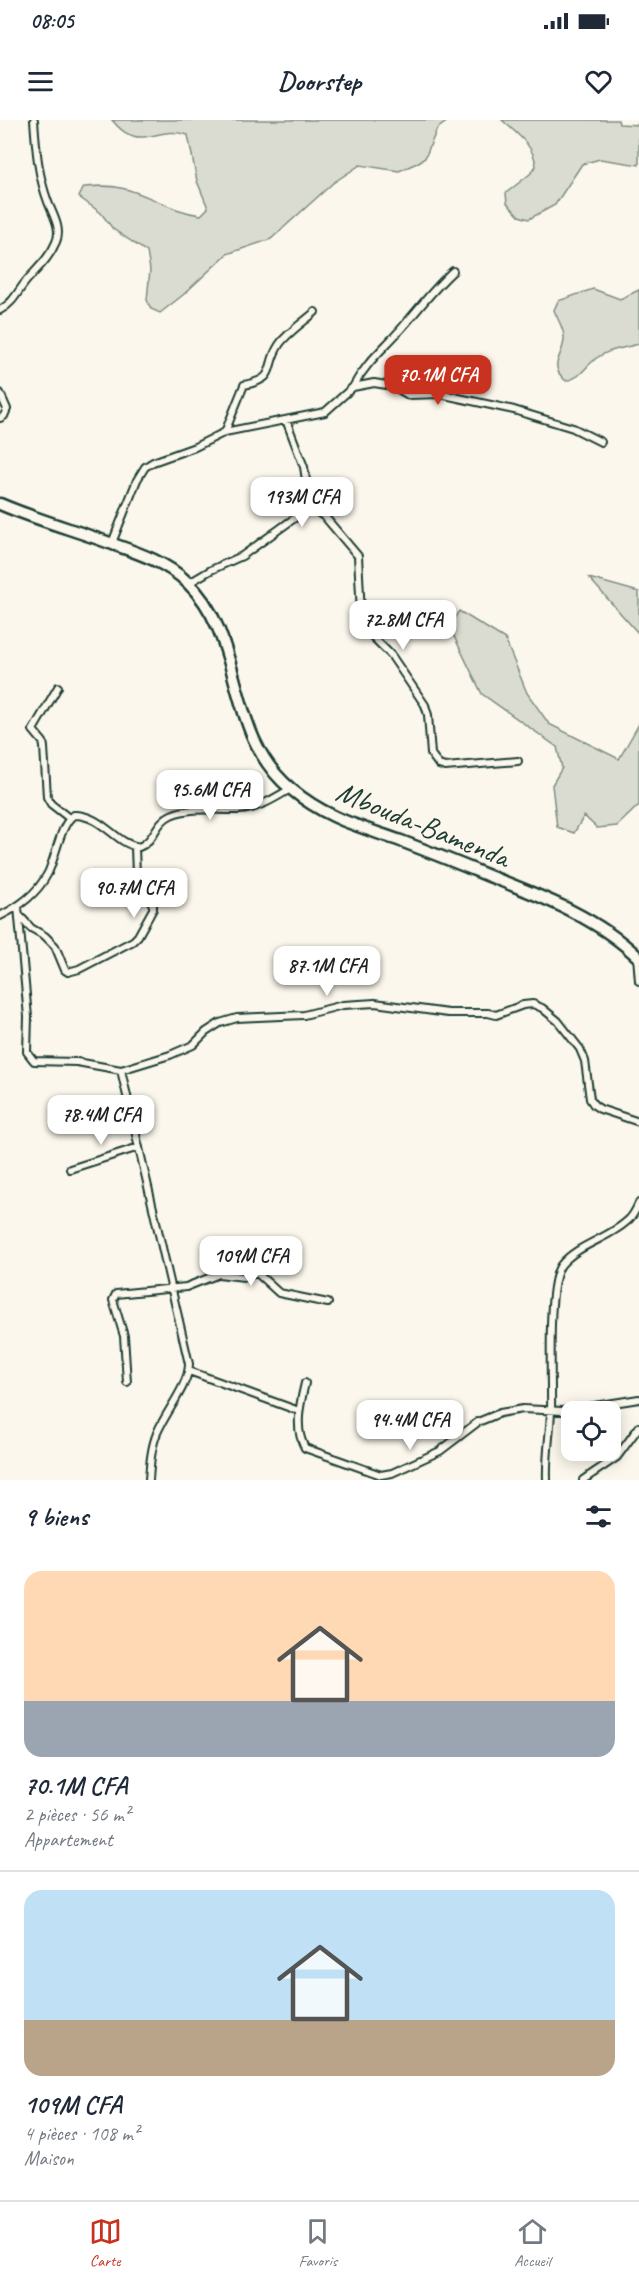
<!DOCTYPE html>
<html lang="fr">
<head>
<meta charset="utf-8">
<style>
  body { margin:0; font-family:Caveat,sans-serif; background:#f2f2f3; color:#1f2937; height:100vh; display:flex; flex-direction:column; font-size:22px; white-space:nowrap }
  * { box-sizing:border-box; margin:0 }
  p { font-size:20px; color:#747a83 }
  .icon { flex:none; width:33px; height:33px; fill:none; stroke:currentColor; stroke-width:2; stroke-linecap:round; stroke-linejoin:round }
  .map { position:relative; height:1360px; overflow:hidden }
  .panel { display:flex; flex-direction:column; background:#fff; flex:1 }
  .panel>* { flex:none }
  .buttons { position:absolute; left:561px; top:1281px; display:grid; gap:12px }
  .buttons a { display:grid; place-items:center; width:60px; height:60px; border-radius:12px; background:#fff; box-shadow:0 3px 15px #0003; font-size:30px }
  .price { position:absolute; translate:-50% -51px; padding:0 14px; border-radius:12px; background:#fff; color:#222; font-size:20px; line-height:39px; filter:drop-shadow(0 2px 3px #0008) }
  .price::after { content:''; position:absolute; left:50%; top:36px; width:18px; height:14px; margin-left:-9px; background:inherit; clip-path:polygon(0 0,100% 0,50% 100%) }
  .price.current { background:#c8321e; color:#fff }
  ul { padding:0; list-style:none }
  li { display:grid; align-content:center; gap:12px; height:318px; padding:0 24px }
  li+li { border-top:2px solid #e0e1e3 }
  li span { display:grid; place-items:center; height:186px; border-radius:18px; color:#555 }
  li>.icon { margin-inline-start:auto }
  span .icon { width:108px; height:108px; fill:#fffc; stroke-width:1 }
  li b { font-size:26px }
  h2 { display:flex; justify-content:space-between; align-items:center; height:72px; padding:0 24px; font-size:26px }
  .status { display:flex; justify-content:space-between; align-items:center; height:42px; padding:0 30px; background:#fff; direction:ltr }
  .status svg { height:16px; fill:currentColor }
  header { display:flex; justify-content:space-between; align-items:center; height:78px; padding:0 24px; background:#fff; font-size:27px; font-weight:700 }
  .tabs { display:flex; justify-content:space-around; align-items:center; height:84px; border-top:2px solid #e0e1e3; background:#fff; font-size:16px; color:#747a83 }
  .tabs a { display:grid; justify-items:center; gap:3px }
  .tabs .current { color:#c8321e }
  .map>svg:first-child { display:block }
  .green { fill:#dbdcd1; stroke:#7d8c82; stroke-width:1.5 }
  .lines { fill:none; stroke-linecap:round; stroke-linejoin:round }
  .minor-casing { stroke:#1f3d34; stroke-width:10 }
  .trunk-casing { stroke:#1f3d34; stroke-width:15 }
  .minor { stroke:#fbf7ec; stroke-width:6 }
  .trunk { stroke:#fbf7ec; stroke-width:10 }
  .labels { text-anchor:middle; stroke-width:4.5; stroke-linejoin:round; paint-order:stroke }
  .street-label { font-size:30px; fill:#1f3d34; stroke:#fbf7ec }
</style>
</head>
<body>
<div class="status"><b>08:05</b><svg viewBox="0 0 49 12"><path d="M0 12V9h3v3zM5 12V6h3v6zM10 12V3h3v9zM15 12V0h3v12zM26 1h20v11H26zM47 4h2v5h-2z"/></svg></div>
<header><svg class="icon" aria-label="menu" viewBox="0 0 24 24"><path d="M4 6h16M4 12h16M4 18h16"/></svg>Doorstep<svg class="icon" aria-label="heart" viewBox="0 0 24 24"><path d="M12 20l-8-8c-3-5 5-10 8-4 3-6 11-1 8 4z"/></svg></header>
<div class="map">
<svg width="639" height="1360" viewBox="0 0 639 1360">
  <rect width="100%" height="100%" fill="#fbf7ec"/>
  <filter id="ink" filterUnits="userSpaceOnUse"><feTurbulence type="fractalNoise" baseFrequency=".0167" numOctaves="2"/><feDisplacementMap in="SourceGraphic" scale="12" xChannelSelector="R" yChannelSelector="G"/><feConvolveMatrix kernelMatrix="1 2 1 2 8 2 1 2 1" color-interpolation-filters="sRGB"/></filter>
  <g filter="url(#ink)">
    <path class="green" d="M112,0h337l-12,9 -12,29 -8,5 -18,8 -39,-6 -27,18 -62,56 -44,15 -44,41 -23,18 -9,-4 -4,-9 3,-30 -3,-18 -34,-23 -12,-16 -22,-16 5,-10c13,-1 25,-2 37,1 29,6 48,23 80,27l7,-7 -11,-27 -9,-46c-32,-11 -48,20 -76,-15z
      M502,0h116l1,4 20,1v40l-39,-6 -18,5 -27,41 -26,14 -10,-3 -12,-13 -1,-10 24,-19 6,-8c-2,-21 -19,-32 -34,-46z
      M593,169l27,10 19,-9v54c-15,4 -35,6 -46,17 -12,11 -10,14 -27,20 -20,-17 -1,-25 -2,-44 0,-8 -7,-19 -10,-27l4,-9z
      M589,458l50,14v42z
      M459,491l46,28 22,54 22,31 70,35 20,-35v81l-22,21 -20,2 -13,-12 -10,17 -17,-6 -5,-42 10,-17 -5,-21 -75,-53 -33,-68z"/>
    <g class="lines">
      <g class="minor-casing">
        <path id="minor" d="M0,190c14,-7 18,-20 28,-31 10,-11 22,-22 28,-37 6,-13 -3,-27 -8,-40 -10,-27 -12,-53 -14,-82
          M353,267c12,-23 30,-38 47,-57 18,-20 33,-41 53,-59
          M0,273l7,16 -3,7 -4,2
          M225,312l19,-47c35,-7 20,-17 35,-40 7,-11 26,-24 36,-33
          M310,387l15,10 33,39 3,58 5,16 25,25 34,50 3,10 3,39 8,11 6,2 73,-6
          M112,423l25,-63 8,-13 8,-5 42,-15 30,-15 100,-20 28,-25 21,-4 19,3 15,9 32,-1 74,16 59,18 28,14
          M189,463l22,-13 31,-14 68,-49 -6,-40 -18,-47
          M58,567l-25,43 10,12 1,5 3,50 4,7 18,14
          M18,787l10,110 -1,35 7,9 43,1 44,8 49,-15 23,-10 13,-13 14,-9 17,-5 67,-3 39,-10 32,-2 73,10h40l8,2 27,-10 10,-1 9,4 16,13 22,28 5,12 5,38 4,6 6,4 39,13
          M19,795l12,13 14,8 10,10 10,24 3,2 11,-3 54,-28 5,-5 15,-27v-4l-17,-30 -1,-28
          M0,796c20,-10 37,-22 48,-43 7,-14 13,-51 26,-58 29,0 41,29 65,32 16,-6 16,-25 32,-32 21,-9 45,-4 68,-5 19,-1 36,-12 51,-21
          M637,836l2,25
          M121,950l68,294c0,21 -24,49 -32,69 -6,15 -7,31 -8,47
          M70,1049l69,-22
          M189,1251l110,40
          M127,1262l-3,-46 -11,-36 3,-6 70,-7 33,-13 25,3 13,-4 22,20 49,10
          M305,1263c-5,21 -11,46 0,65l76,27 11,-2 48,-22 38,-29 22,-9 23,-4 39,2 77,-12
          M547,1360c-1,-23 3,-46 4,-69 1,-29 -5,-126 10,-146 16,-20 46,-26 65,-43 6,-4 10,-12 13,-19
          M583,1360l34,-23 22,-30"/>
      </g>
      <g class="trunk-casing">
        <path id="trunk" d="M0,384c35,15 71,25 107,38 28,10 58,19 80,40 59,55 37,152 104,207 36,30 68,37 110,52 29,11 59,23 88,35 54,21 108,41 150,82"/>
      </g>
      <use href="#minor" class="minor"/>
      <use href="#trunk" class="trunk"/>
    </g>
  </g>
  <g class="labels">
    <g class="street-label">
      <text transform="translate(423 704) rotate(22)" y="10">Mbouda-Bamenda</text>
    </g>
  </g>
</svg>
<div class="buttons">
<a><svg class="icon" aria-label="locate" viewBox="0 0 24 24"><circle cx="12" cy="12" r="6"/><path d="M12 2v4M12 18v4M2 12h4M18 12h4"/></svg></a>
</div>
<b class="price current" style="left:438px;top:286px">70.1M CFA</b>
<b class="price" style="left:302px;top:408px">193M CFA</b>
<b class="price" style="left:403px;top:531px">72.8M CFA</b>
<b class="price" style="left:210px;top:701px">95.6M CFA</b>
<b class="price" style="left:134px;top:799px">90.7M CFA</b>
<b class="price" style="left:327px;top:877px">87.1M CFA</b>
<b class="price" style="left:101px;top:1026px">78.4M CFA</b>
<b class="price" style="left:251px;top:1167px">109M CFA</b>
<b class="price" style="left:410px;top:1331px">94.4M CFA</b>
</div>
<section class="panel">
<h2>9 biens<svg class="icon" aria-label="filters" viewBox="0 0 24 24"><path d="M4 7h16M4 17h16"/><circle cx="9" cy="7" r="2"/><circle cx="15" cy="17" r="2"/></svg></h2>
<ul>
<li><span style="background:linear-gradient(#ffd9b3 70%,#9aa5b1 0)"><svg class="icon" aria-label="home" viewBox="0 0 24 24"><path d="M3 11l9-7 9 7M6 9v11h12V9"/></svg></span><div><b>70.1M CFA</b><p>2 pièces · 56 m²</p><p>Appartement</p></div></li>
<li><span style="background:linear-gradient(#bfe0f5 70%,#b9a48a 0)"><svg class="icon" aria-label="home" viewBox="0 0 24 24"><path d="M3 11l9-7 9 7M6 9v11h12V9"/></svg></span><div><b>109M CFA</b><p>4 pièces · 108 m²</p><p>Maison</p></div></li>
</ul>
</section>
<nav class="tabs">
<a class="current"><svg class="icon" aria-label="map" viewBox="0 0 24 24"><path d="M3 6l6-2 6 2 6-2v14l-6 2-6-2-6 2zM9 4v14M15 6v14"/></svg>Carte</a>
<a><svg class="icon" aria-label="saved" viewBox="0 0 24 24"><path d="M7 4h10v16l-5-4-5 4z"/></svg>Favoris</a>
<a><svg class="icon" aria-label="home" viewBox="0 0 24 24"><path d="M3 11l9-7 9 7M6 9v11h12V9"/></svg>Accueil</a>
</nav>
</body>
</html>
